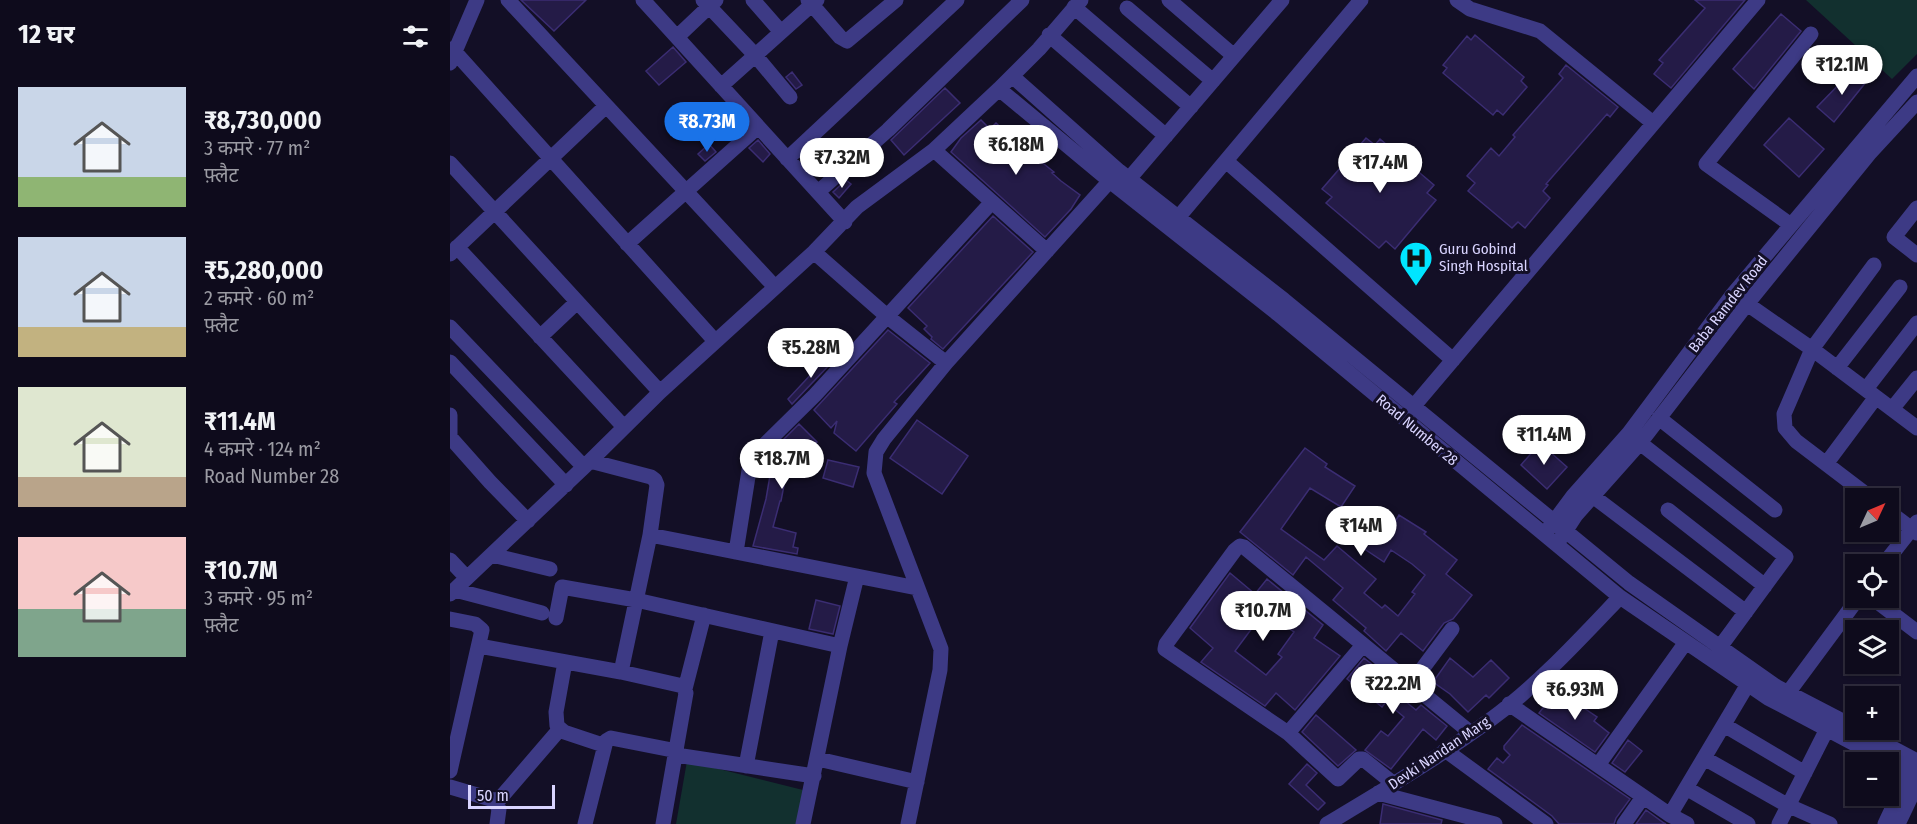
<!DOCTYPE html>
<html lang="hi">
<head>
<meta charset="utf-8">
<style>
  body { margin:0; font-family:"Fira Sans Condensed","Noto Sans Devanagari",sans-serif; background:#1c1929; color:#f1f3f6; height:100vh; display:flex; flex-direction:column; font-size:22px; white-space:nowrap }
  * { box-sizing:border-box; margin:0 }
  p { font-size:20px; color:#9b9ba3 }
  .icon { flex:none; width:33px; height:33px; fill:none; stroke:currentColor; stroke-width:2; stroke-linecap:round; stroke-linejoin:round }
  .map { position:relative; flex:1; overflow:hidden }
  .side { display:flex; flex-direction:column; background:#0e0b1c; width:450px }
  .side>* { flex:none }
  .needle { width:39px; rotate:46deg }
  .buttons { position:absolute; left:1395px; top:488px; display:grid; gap:12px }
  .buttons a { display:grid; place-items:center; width:54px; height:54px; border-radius:0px; background:#0e0b1c; box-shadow:0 2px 4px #0004,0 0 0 2px #2e2b3b; font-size:30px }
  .scale { position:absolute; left:18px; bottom:15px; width:87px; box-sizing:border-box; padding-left:6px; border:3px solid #d9d4ff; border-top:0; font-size:16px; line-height:21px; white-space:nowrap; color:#d9d4ff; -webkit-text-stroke:4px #130f26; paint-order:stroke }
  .price { position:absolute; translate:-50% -51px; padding:0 14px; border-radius:21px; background:#fff; color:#222; font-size:20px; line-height:39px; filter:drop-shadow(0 2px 3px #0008) }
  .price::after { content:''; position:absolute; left:50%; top:36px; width:18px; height:14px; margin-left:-9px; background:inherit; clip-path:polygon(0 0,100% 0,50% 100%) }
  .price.active { background:#1a73e8; color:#fff }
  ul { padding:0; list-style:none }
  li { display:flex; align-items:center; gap:18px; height:150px; padding:0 18px }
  li span { display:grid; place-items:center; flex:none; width:168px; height:120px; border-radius:0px; color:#555 }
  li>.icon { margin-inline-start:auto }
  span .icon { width:72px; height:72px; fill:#fffc; stroke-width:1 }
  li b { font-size:26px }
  h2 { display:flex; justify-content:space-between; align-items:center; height:72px; padding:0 18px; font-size:26px }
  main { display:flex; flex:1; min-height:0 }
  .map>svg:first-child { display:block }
  .green { fill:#12302f }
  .building { fill:#241b47; stroke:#3b2d73; stroke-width:1.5; fill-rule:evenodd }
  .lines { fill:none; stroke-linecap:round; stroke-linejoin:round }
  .minor { stroke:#3d3a85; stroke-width:15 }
  .labels { text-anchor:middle; stroke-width:6; stroke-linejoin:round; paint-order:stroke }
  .poi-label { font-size:15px; fill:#d9d4ff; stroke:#130f26; text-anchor:start }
  .street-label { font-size:15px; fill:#d9d4ff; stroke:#130f26 }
</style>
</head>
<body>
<main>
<section class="side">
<h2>12 घर<svg class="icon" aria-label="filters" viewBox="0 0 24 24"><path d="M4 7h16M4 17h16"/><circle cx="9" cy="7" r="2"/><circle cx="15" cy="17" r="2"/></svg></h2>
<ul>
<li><span style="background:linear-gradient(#c9d6e8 75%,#8fb573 0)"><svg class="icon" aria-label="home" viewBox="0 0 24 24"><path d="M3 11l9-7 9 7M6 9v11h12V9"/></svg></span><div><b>₹8,730,000</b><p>3 कमरे · 77 m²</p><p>फ़्लैट</p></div></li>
<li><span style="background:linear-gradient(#c9d6e8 75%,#c2b280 0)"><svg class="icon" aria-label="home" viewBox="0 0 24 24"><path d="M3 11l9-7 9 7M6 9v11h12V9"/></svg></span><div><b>₹5,280,000</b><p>2 कमरे · 60 m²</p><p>फ़्लैट</p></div></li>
<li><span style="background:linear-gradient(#dfe7d0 75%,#b9a48a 0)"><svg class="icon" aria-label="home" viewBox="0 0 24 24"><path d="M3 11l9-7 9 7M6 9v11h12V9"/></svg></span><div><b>₹11.4M</b><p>4 कमरे · 124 m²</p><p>Road Number 28</p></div></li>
<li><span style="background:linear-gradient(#f6c9c9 60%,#7fa58c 0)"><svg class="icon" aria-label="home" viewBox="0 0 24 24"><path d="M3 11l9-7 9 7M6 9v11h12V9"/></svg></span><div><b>₹10.7M</b><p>3 कमरे · 95 m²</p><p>फ़्लैट</p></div></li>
</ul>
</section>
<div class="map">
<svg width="1467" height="824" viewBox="0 0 1467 824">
  <rect width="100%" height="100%" fill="#130f26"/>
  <path class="green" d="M1356,0h111v54l-25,25z
    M237,761l116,29 -7,34h-120z"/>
  <path class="building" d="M71,0h65l-32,31z
    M1245,0h50l-74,88 -17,-14 9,-11 -4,-3 46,-52z
    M1331,14l20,17 -47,58 -21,-20z
    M1025,35l49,42 -3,4 6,6 -24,28 -6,-5 -4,5 -50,-42 4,-5 -4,-3 24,-29 4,4z
    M223,47l13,15 -27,23 -13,-14z
    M1116,65l52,42 -8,10 -3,-3 -61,70 2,1 -5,6 7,7 -25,30 -7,-6 -6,6 -44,-37 7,-8 -8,-7 24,-28 8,8 16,-19 -2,-2 50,-57 -4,-4z
    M1402,71l14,11 -32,40 -17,-15z
    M342,72l10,13 -6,4 -10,-12z
    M495,88l15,15 -56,52 -13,-15z
    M286,117l8,9 -7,7 -8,-8z
    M1339,118l35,31 -25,28 -35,-32z
    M531,120l9,9 6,-6 11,10 2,-2 17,14 -2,3 30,24 -2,1 9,8 19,14 -9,14 -26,28 -94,-85 10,-14z
    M916,138l9,7 5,-6 54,46 -7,8 9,7 -41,49 -9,-8 -7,7 -53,-45 6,-6 -10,-8z
    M308,140l12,14 -7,8 -14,-14z
    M259,144l7,8 -11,9 -7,-7z
    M396,180l5,4 -12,14 -6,-6z
    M543,216l40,36 -90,97 -12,-10 1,-2 -8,-8 3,-3 -19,-18z
    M438,330l42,33 -36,39 3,2 -41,47 -22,-18 3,-12 -6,7 -17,-18z
    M379,355l5,5 -42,44 -4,-5z
    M467,420l51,36 -26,38 -52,-36z
    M349,424l18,18 -31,33 -5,26h-1l-7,26 23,6 -3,14 5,1 -1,6 -44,-8 13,-47 7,-41 -4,-4z
    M1090,443l27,24 -20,22 -26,-24z
    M855,448l22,16 -2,3 30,19 -14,21 -31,-19 -29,41 43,31 13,-14 39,33 -12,14 18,15 3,-3 13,11 17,-22 -3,-2 13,-17 -13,-11 -21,-14 -7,12 -42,-28 16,-25 32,21 9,-15 27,17 -2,2 33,26 -11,14 26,21 -19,24 -9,4 -21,28 -22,-18 -15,18 -22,-20 2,-3 -33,-28 10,-12 -37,-31 -13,18 -53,-43z
    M378,460l31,7 -6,20 -30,-9z
    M780,573l25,21 12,-15 56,46 -9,13 26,18 -45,54 -19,-17 -11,13 -64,-44 12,-14 -23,-20zM814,612l30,20 -16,22 4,3 -16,18 -31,-24z
    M366,600l24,6 -7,28 -24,-5z
    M914,658l35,28 -5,6 22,18 5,-5 26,21 -11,14 -13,-11 -32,40 -26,-19 16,-19 7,5 16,-19 -18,-15 -4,5 -35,-28z
    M1000,658l23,19 18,-17 18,18 -20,20 -3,-3 -18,17 -18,-18 -17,-12z
    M1105,692l18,14 2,-4 22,15 -3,4 15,12 -14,19 -56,-39z
    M866,715l40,35 -18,16 -36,-34z
    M1072,725l108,74 -14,19 -2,6h-55l-7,-8 -64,-47 9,-11 6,5 7,-8 -6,-6v-3z
    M1178,740l14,11 -17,21 -13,-9z
    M857,764l10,9 -11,12 19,18 -7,7 -29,-26z
    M933,804l59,16 -1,4h-61z
    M1196,810l18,13 2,1h-30z"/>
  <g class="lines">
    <path class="minor" d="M58,0l266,286
      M193,0l202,222
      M253,0l52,55 35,42
      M303,0l28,32
      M358,0l32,37 7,4 49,-41
      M719,0l65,56
      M1007,0l13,9 70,22 113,92
      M624,7l117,100
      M677,8l86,73
      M599,35l117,101
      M227,37l39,-37
      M0,49l5,3 260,289
      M0,63l27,-63
      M562,76l107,95 165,129 345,283 148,104 79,41
      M271,86l96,-86
      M549,89l112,93 167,132 342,283 148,101 149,79
      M484,150l113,101
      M337,159l170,-159
      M776,161l227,199
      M0,163l210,229
      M672,187l160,-187
      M368,192l70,-62 134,-130
      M1467,208l-23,29 23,18
      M1341,225l-85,-61 105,-130
      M721,226l190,-226
      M177,244l131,-117
      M7,247l167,180
      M364,252l74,65 58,46
      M0,254l156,-148
      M1290,299l72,50 105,79
      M0,327l134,140
      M90,337l37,-35
      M0,362l116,123
      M1387,368l63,-81
      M1416,389l51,-66
      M963,407l345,-407
      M1442,409l25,-31
      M0,415v22l40,45 38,39
      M1209,418l116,92
      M1190,443l146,114 -66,90
      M140,461l61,16 4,3 2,5 -7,50 -29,137
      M1376,464l50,-67
      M1144,497l152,115
      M1421,498l-75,-57 -11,-13 -1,-14 28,-65 62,-84
      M1218,510l97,76
      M1438,511l29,22
      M1097,531l26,-35 56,-63 104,-139 184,-218
      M200,535l267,53
      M1111,538l15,-23 64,-72 107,-139 122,-150 48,-52
      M286,552l15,-94 64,-63 176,-192
      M42,555l58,14
      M0,560l17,18
      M1434,564l33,-42
      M5,590l87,23
      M0,594l134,-127 76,-75 154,-140 43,-45 77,-57 65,-61 40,-40 42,-49
      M1421,597l46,35
      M106,618l6,-31 74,13 204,46
      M0,619l25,5 7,6 -32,141
      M29,646l142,26 62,14 3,7 -23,131
      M115,662l-9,50 1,14 7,6 39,13
      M961,684l41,-55
      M235,689l19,-74
      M1332,701l77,-104
      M1059,704l161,111 17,9
      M1274,725l81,48
      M1407,729l60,32
      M838,733l75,-88
      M995,750l101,74
      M226,755l138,21
      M1254,758l83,47 43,19
      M368,759l99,23
      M1148,765l88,-123
      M296,766l26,-135
      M944,784l-31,-25h-4l-21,20 -50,-46 -123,-84 1,-5 69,-94 5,-4 4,1 227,186
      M0,787l44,13 5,9 -2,15
      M1236,788l62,36
      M928,793l117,31
      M47,802l62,-72
      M1220,815l78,-131
      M135,824l21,-83 5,-3 66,13
      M353,824l37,-178 17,-70
      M458,824l32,-154 1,-21 -67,-176 2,-21 8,-13 62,-76 170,-189
      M877,824c55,-33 111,-66 163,-104 48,-35 89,-80 130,-123
      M1174,824l19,-27
      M1329,824l48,-95
      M1435,824l30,-64
      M1448,824l19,-40"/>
  </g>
  <defs>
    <g id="hospital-pin" transform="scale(1.725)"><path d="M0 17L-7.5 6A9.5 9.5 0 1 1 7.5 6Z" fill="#00e5ff" stroke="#130f26"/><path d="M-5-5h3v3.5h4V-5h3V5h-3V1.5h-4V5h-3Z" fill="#111"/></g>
  </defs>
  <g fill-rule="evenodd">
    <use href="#hospital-pin" x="966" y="258"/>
  </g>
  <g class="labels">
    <g class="poi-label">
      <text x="989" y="254">Guru Gobind<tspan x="989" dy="17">Singh Hospital</tspan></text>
    </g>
    <g class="street-label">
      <text transform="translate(1278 304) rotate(-52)" y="5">Baba Ramdev Road</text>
      <text transform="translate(967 430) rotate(40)" y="5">Road Number 28</text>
      <text transform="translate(989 753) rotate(-34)" y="5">Devki Nandan Marg</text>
    </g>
  </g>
</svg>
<div class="buttons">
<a><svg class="needle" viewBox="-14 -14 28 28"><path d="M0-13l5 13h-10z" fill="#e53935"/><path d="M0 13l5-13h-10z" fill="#9b9ba3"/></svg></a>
<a><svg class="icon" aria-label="locate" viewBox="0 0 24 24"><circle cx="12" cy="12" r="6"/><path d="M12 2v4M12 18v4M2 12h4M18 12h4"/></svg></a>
<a><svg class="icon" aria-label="layers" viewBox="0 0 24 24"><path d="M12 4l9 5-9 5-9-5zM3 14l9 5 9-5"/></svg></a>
<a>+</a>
<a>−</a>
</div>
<div class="scale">50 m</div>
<b class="price" style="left:1392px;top:96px">₹12.1M</b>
<b class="price active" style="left:257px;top:153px">₹8.73M</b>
<b class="price" style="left:566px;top:176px">₹6.18M</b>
<b class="price" style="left:392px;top:189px">₹7.32M</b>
<b class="price" style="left:930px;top:194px">₹17.4M</b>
<b class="price" style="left:361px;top:379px">₹5.28M</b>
<b class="price" style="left:1094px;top:466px">₹11.4M</b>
<b class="price" style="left:332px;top:490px">₹18.7M</b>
<b class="price" style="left:911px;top:557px">₹14M</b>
<b class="price" style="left:813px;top:642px">₹10.7M</b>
<b class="price" style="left:943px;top:715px">₹22.2M</b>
<b class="price" style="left:1125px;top:721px">₹6.93M</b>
</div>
</main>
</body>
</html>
